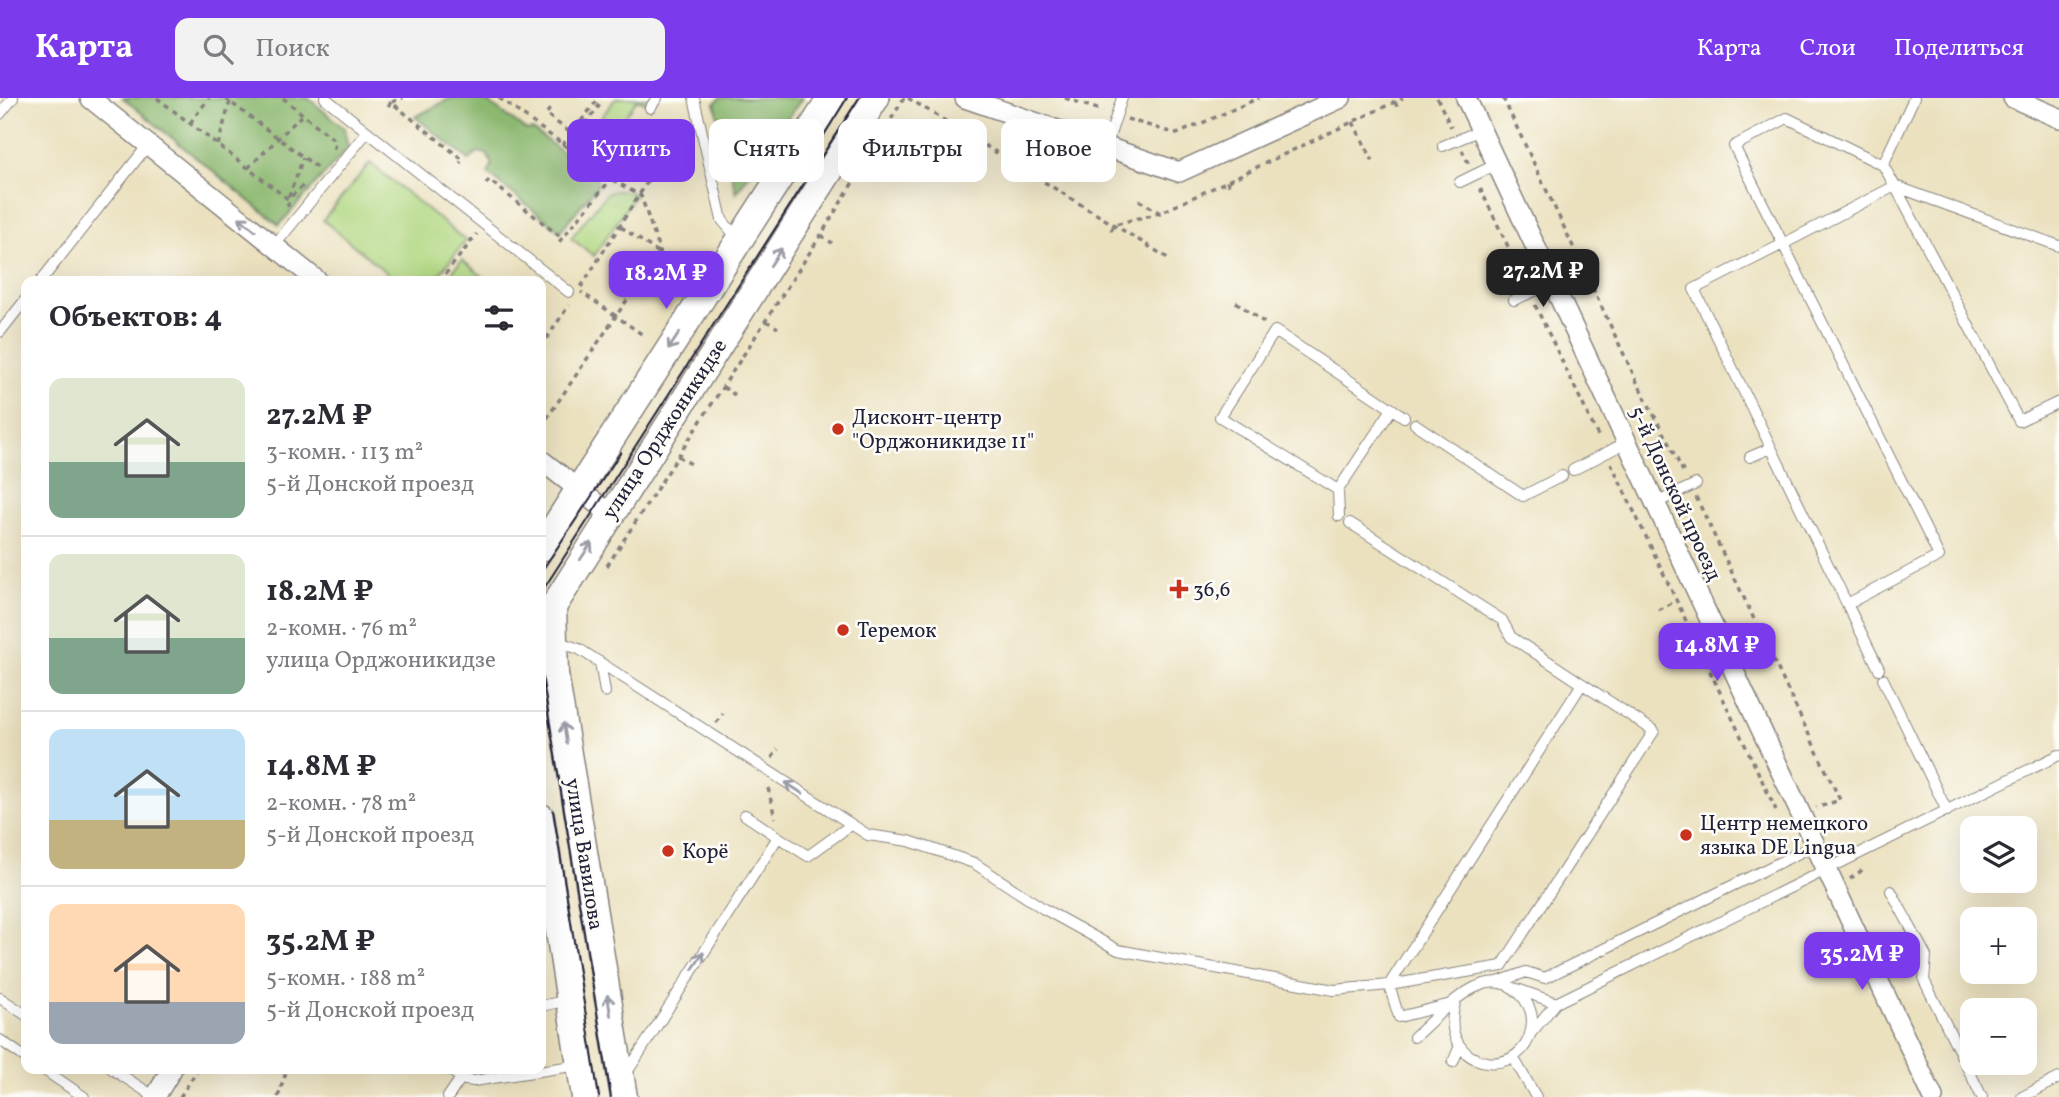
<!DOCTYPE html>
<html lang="ru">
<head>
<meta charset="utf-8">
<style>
  body { margin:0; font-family:Vollkorn,serif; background:#f2f2f3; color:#2b2b33; height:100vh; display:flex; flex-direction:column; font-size:26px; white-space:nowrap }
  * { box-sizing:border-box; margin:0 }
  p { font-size:23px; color:#7c7c81 }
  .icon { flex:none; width:38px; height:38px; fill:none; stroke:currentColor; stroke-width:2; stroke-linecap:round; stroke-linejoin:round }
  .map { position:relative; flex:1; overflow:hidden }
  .panel { position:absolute; left:21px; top:178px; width:525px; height:798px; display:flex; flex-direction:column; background:#fff; border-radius:14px; box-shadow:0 7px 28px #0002 }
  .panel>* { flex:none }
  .banner { position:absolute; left:567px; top:21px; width:665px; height:63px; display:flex; gap:14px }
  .fabs { position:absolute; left:1960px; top:718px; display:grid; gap:14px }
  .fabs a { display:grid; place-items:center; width:77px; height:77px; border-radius:14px; background:#fff; box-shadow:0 7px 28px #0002; font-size:35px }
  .price { position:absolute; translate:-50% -60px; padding:0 16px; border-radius:14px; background:#7c3aed; color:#fff; font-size:23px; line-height:46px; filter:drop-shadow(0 2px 4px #0008) }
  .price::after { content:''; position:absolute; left:50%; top:42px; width:21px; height:16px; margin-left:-10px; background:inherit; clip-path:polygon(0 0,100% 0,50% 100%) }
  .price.current { background:#222; color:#fff }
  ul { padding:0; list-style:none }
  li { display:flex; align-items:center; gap:21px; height:175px; padding:0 28px }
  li+li { border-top:2px solid #e1e1e2 }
  li span { display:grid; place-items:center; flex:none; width:196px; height:140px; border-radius:14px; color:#555 }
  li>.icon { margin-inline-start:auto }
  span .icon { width:84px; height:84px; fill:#fffc; stroke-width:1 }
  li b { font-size:30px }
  h2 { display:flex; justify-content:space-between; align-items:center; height:84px; padding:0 28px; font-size:30px }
  .chip { padding:0 24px; border-radius:14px; background:#fff; box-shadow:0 7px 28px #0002; font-size:24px; line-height:63px }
  .chip.current { background:#7c3aed; color:#fff }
  header { display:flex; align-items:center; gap:42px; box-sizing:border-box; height:98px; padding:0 35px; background:#7c3aed; color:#fff }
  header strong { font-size:33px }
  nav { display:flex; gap:38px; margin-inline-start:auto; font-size:24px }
  .search { width:490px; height:63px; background:#f2f2f3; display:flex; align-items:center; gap:18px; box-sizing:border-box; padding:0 24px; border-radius:14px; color:#7c7c81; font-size:26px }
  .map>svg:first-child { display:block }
  .green { fill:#b1d781; stroke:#6a7c5e; stroke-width:2 }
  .forest { fill:#8cb86f; stroke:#576d55; stroke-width:2 }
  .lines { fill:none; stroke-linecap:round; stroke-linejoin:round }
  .service-casing { stroke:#86827d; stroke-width:12 }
  .minor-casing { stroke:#86827d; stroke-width:22 }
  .secondary-casing { stroke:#86827d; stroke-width:29 }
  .path { stroke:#86827d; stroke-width:3.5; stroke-dasharray:5 5; stroke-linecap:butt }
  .service { stroke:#fff; stroke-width:10 }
  .minor { stroke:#fff; stroke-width:19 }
  .secondary { stroke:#fff; stroke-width:26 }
  .tram { stroke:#22223b; stroke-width:2 }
  .oneway { stroke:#9c9ca7 }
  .poi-dot { fill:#c8321e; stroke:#fdfcf7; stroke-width:2.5 }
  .labels { text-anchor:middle; stroke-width:5; stroke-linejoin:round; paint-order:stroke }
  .poi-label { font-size:21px; fill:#22223b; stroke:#fdfcf7; text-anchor:start }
  .street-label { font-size:21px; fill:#22223b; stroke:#fdfcf7 }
</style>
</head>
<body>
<header>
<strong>Карта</strong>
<div class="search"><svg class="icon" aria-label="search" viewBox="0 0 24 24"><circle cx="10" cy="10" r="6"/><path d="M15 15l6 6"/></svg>Поиск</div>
<nav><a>Карта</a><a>Слои</a><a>Поделиться</a></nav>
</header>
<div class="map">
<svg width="2059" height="999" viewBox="0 0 2059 999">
  <rect width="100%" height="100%" fill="#fdfcf7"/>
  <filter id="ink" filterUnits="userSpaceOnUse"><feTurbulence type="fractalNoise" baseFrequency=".0143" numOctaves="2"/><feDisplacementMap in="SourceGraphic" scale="14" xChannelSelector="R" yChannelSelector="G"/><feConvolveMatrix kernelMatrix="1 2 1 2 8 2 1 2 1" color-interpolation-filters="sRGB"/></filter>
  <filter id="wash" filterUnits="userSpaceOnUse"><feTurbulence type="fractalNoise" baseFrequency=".00686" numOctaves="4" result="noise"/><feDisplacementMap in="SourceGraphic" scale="28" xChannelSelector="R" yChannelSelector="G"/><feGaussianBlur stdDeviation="1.57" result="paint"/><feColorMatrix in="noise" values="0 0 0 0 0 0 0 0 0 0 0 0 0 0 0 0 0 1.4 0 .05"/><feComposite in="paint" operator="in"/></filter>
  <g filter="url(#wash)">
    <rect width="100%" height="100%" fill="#ebe1bf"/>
    <path class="green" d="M616,0h37l-7,5 -8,-4 -42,57 -15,-12z
      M370,65l96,78 -33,41h-35l-75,-62z
      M614,93h14l7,4 -41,61 -23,-18 36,-45z
      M462,162l28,22h-46z"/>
    <path class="forest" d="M123,0h185l36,30 4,20 -69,77z
      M451,0l34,2 42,31 6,-1 64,48v8l-37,45 -72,-57 4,-9 -5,-11 -9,-2 -9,8 -54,-43z
      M720,0h82l-66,95 -21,-90z"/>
  </g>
  <g filter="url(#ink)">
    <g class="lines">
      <g class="service-casing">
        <path id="service" d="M325,0l244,194
          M694,0l28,122 16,19
          M1914,0l-31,67 12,21 164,60
          M650,10l7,-10
          M0,16l13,-16
          M1443,48l38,-16
          M1106,49l16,-49
          M1460,84l37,-18
          M274,148l93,-114
          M40,184l108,-137
          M1514,202l39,-17
          M0,234l26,-33
          M1392,311l12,8
          M1415,326l108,72 39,-20
          M1750,359l21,-9
          M1573,372l54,-28
          M1338,392l54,-81 -117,-78 -55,86 118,73 1,26
          M1656,405l40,-19
          M1847,506l-153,-315 89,-45 -49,-98 53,-28 96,47
          M556,543l23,8 289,186 41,6 65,22 70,46 74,41 216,40 55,-5 113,-19 152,-235 -143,-94 -9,-17 -152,-97
          M600,564l5,30
          M1879,571l-32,-65 92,-48 -156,-312 112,-58 124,235 40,-19
          M1883,581l64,132
          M745,717l33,22
          M1891,793l35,65 -2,24 58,117
          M1498,884l28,-10 19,6 270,-133
          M1517,891l39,14
          M0,900l26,17
          M1455,905l-56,14 -10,-32 193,-301
          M541,908l28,-6
          M1531,935l25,-30 503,-248
          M1414,939c26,-22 71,-78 105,-44 7,7 13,17 13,28 -2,63 -96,52 -77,-18
          M0,942l26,18
          M1513,959l23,40
          M1453,964l6,-14
          M43,971l41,28
          M112,971l43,28
          M448,971l17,11 9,1 105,-16
          M626,976l152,-237 30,19 43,-31
          M448,999l13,-19
          M2022,999l37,-19"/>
      </g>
      <g class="minor-casing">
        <path id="minor" d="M90,0l229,184
          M965,0l214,74 162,-74
          M1466,0l467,999
          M2013,0l46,20
          M541,362l69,54
          M155,999l17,-28"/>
      </g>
      <g class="secondary-casing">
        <path id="secondary" d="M541,450l290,-450
          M541,719l44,280
          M624,999l-69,-423 -2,-67 323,-509"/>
      </g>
      <path class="path" d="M157,0l131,101 15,-13
        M225,0l94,71
        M283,0l49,40 3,6 -2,7
        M499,0l112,81 30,17 19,56 -44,64 -35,-24
        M908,0l263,162
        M1065,0l38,13
        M1437,0l14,29
        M1503,0l134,284 48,93
        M392,4l11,-4
        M1395,4l3,7
        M388,8l3,-4 72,58 -3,3
        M550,11l-4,5 30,23 23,-31 -4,-3
        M1127,21l50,15 82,-36
        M1353,24l20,39
        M190,25l19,-25
        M575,31l24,-31
        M218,47l13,-47
        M562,47l5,-5
        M1462,52l7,15
        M248,70l55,-54
        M1227,83l3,7
        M486,86l3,-4 73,58
        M1480,90l45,94
        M1139,102l21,13
        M288,109v-8l15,-41
        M621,129l66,45
        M1111,133l4,-7 45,-11 243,-115
        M821,137l11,8
        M559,144l52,-63
        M464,153l11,-17
        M439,184l38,-48
        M581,189l104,-165
        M1236,204l29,21
        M1535,207l65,135
        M766,223l12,7
        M541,249l28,-42
        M723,289l12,8
        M541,329l75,-111 27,19
        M678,358l13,8
        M1611,365l165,347
        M1696,399l144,303 -24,8
        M607,468l214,-331 83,-137
        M1658,512l18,-9
        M716,625l7,-10
        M772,660l6,-9
        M768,690l7,30
        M1850,781l11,-8 2,-6
        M180,999l18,-28
        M278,999l9,-28"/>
      <use href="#service" class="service"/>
      <use href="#minor" class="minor"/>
      <use href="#secondary" class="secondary"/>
      <path class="tram" d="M821,42l26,-42
        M541,474l80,-120
        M541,495l318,-495
        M541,571l70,428
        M553,713l46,286"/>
    </g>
    <defs><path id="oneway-shaft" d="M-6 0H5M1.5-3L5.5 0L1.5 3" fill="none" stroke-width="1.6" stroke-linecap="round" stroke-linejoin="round" transform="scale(1.75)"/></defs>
    <g class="oneway">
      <use href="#oneway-shaft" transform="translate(247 126) rotate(-141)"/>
      <use href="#oneway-shaft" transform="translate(776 159) rotate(-57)"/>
      <use href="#oneway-shaft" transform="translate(674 243) rotate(123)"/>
      <use href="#oneway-shaft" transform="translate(586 453) rotate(-57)"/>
      <use href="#oneway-shaft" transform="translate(565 635) rotate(-99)"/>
      <use href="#oneway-shaft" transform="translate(794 690) rotate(-147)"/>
      <use href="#oneway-shaft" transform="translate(698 863) rotate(-57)"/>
      <use href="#oneway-shaft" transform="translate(609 907) rotate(-99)"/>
    </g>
  </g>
  <g class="poi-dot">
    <circle cx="838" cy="331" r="7"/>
    <path d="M1175.5 480.5h7v7h7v7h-7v7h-7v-7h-7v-7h7z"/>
    <circle cx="843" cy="532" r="7"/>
    <circle cx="1686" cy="737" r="7"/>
    <circle cx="668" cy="753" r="7"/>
  </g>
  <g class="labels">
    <g class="poi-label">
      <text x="852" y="326">Дисконт-центр<tspan x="852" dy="24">"Орджоникидзе 11"</tspan></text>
      <text x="1193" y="498">36,6</text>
      <text x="857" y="539">Теремок</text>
      <text x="1700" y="732">Центр немецкого<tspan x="1700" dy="24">языка DE Lingua</tspan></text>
      <text x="682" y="760">Корё</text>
    </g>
    <g class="street-label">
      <text transform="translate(664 331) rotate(-57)" y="7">улица Орджоникидзе</text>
      <text transform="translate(1676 395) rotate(65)" y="7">5-й Донской проезд</text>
      <text transform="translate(585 756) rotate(81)" y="7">улица Вавилова</text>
    </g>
  </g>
</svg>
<div class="fabs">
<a><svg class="icon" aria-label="layers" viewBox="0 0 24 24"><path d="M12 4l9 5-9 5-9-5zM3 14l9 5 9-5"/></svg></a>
<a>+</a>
<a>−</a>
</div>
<b class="price current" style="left:1543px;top:211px">27.2M ₽</b>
<b class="price" style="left:666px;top:213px">18.2M ₽</b>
<b class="price" style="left:1717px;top:585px">14.8M ₽</b>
<b class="price" style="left:1862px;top:894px">35.2M ₽</b>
<div class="banner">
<a class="chip current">Купить</a>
<a class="chip">Снять</a>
<a class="chip">Фильтры</a>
<a class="chip">Новое</a>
</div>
<section class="panel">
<h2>Объектов: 4<svg class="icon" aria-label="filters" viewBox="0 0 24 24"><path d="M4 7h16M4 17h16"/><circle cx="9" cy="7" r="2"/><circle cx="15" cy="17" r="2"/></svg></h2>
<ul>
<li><span style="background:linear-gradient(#dfe7d0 60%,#7fa58c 0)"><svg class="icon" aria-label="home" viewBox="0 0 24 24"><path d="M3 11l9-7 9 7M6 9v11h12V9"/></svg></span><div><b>27.2M ₽</b><p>3-комн. · 113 m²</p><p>5-й Донской проезд</p></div></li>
<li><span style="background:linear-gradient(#dfe7d0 60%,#7fa58c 0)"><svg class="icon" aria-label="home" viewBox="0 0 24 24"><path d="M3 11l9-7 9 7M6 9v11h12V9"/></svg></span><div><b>18.2M ₽</b><p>2-комн. · 76 m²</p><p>улица Орджоникидзе</p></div></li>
<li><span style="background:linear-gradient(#bfe0f5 65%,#c2b280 0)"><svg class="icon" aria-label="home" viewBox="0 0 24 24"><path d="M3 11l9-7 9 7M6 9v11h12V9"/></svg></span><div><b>14.8M ₽</b><p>2-комн. · 78 m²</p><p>5-й Донской проезд</p></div></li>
<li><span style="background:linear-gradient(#ffd9b3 70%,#9aa5b1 0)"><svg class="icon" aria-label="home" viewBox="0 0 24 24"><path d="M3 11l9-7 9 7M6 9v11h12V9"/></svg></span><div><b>35.2M ₽</b><p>5-комн. · 188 m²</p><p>5-й Донской проезд</p></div></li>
</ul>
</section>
</div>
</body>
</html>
